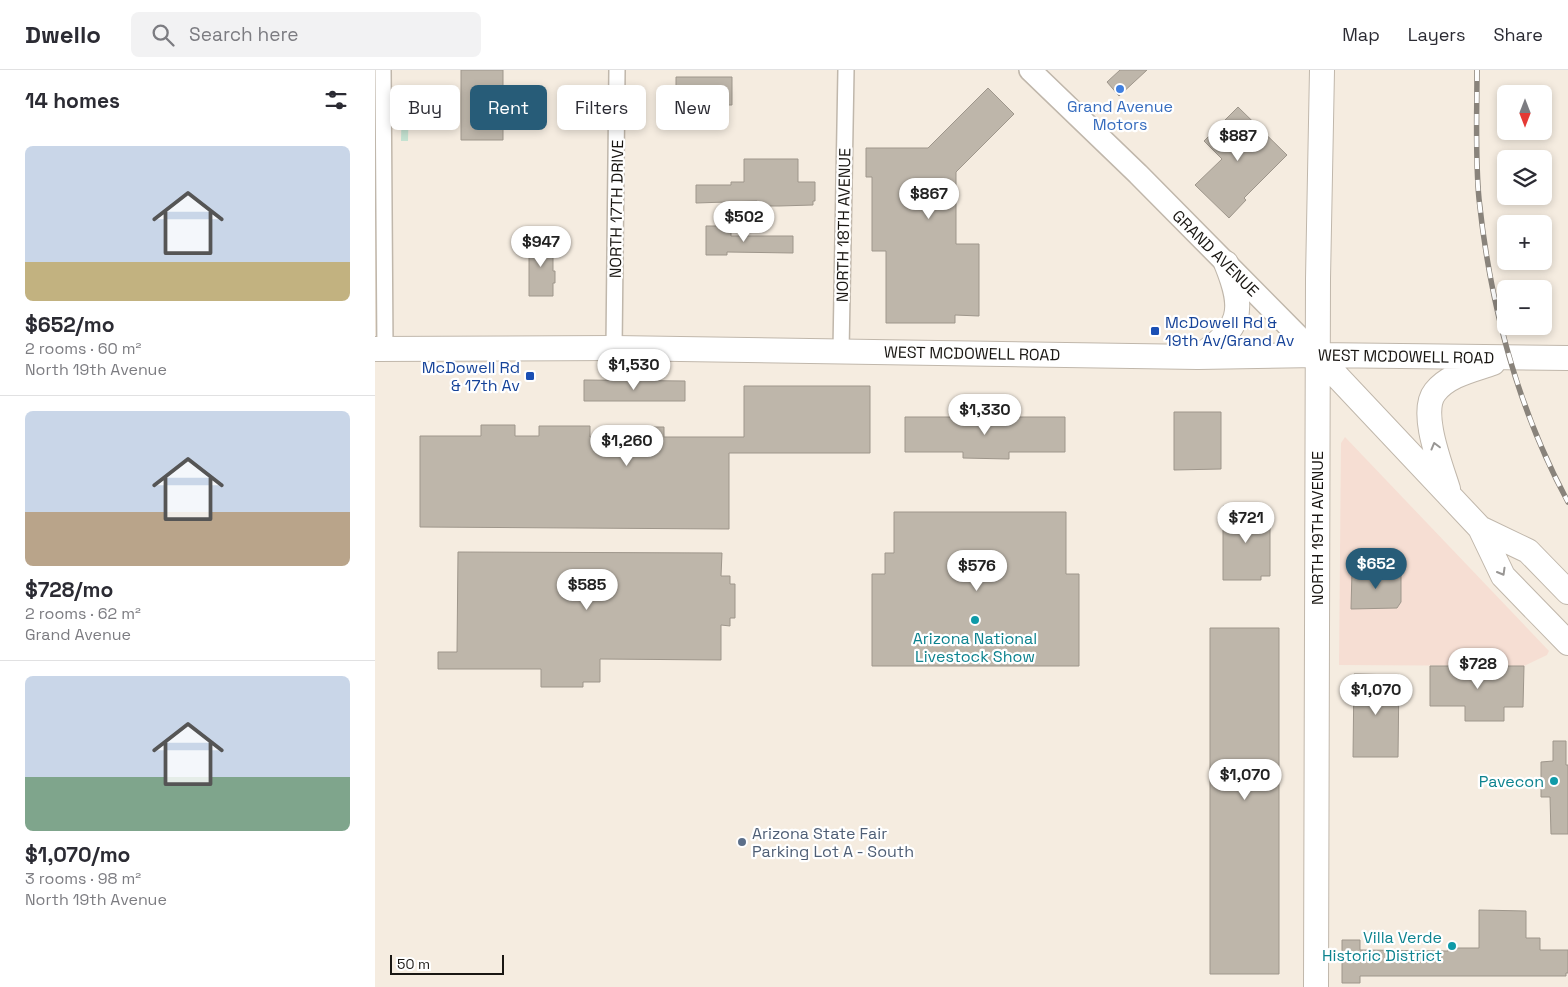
<!DOCTYPE html>
<html lang="en">
<head>
<meta charset="utf-8">
<style>
  body { margin:0; font-family:"Space Grotesk",sans-serif; background:#f2f2f3; color:#2b2b33; height:100vh; display:flex; flex-direction:column; font-size:19px; white-space:nowrap }
  * { box-sizing:border-box; margin:0 }
  p { font-size:16px; color:#7c7c81 }
  .icon { flex:none; width:28px; height:28px; fill:none; stroke:currentColor; stroke-width:2; stroke-linecap:round; stroke-linejoin:round }
  .map { position:relative; flex:1; overflow:hidden }
  .side { display:flex; flex-direction:column; background:#fff; width:375px }
  .side>* { flex:none }
  .hud { position:absolute; left:15px; top:15px; width:475px; height:45px; display:flex; gap:10px }
  .needle { width:32px; rotate:180deg }
  .tools { position:absolute; left:1122px; top:15px; display:grid; gap:10px }
  .tools a { display:grid; place-items:center; width:55px; height:55px; border-radius:8px; background:#fff; box-shadow:0 2px 8px #0003; font-size:25px }
  .scale { position:absolute; left:15px; bottom:12px; width:114px; box-sizing:border-box; padding-left:5px; border:2px solid #191612; border-top:0; font-size:14px; line-height:18px; white-space:nowrap; color:#191612; -webkit-text-stroke:4px #fff; paint-order:stroke }
  .price { position:absolute; translate:-50% -42px; padding:0 11px; border-radius:18px; background:#fff; color:#222; font-size:16px; line-height:32px; filter:drop-shadow(0 1px 2px #0008) }
  .price::after { content:''; position:absolute; left:50%; top:30px; width:15px; height:11px; margin-left:-8px; background:inherit; clip-path:polygon(0 0,100% 0,50% 100%) }
  .price.current { background:#275c78; color:#fff }
  ul { padding:0; list-style:none }
  li { display:grid; align-content:center; gap:10px; height:265px; padding:0 25px }
  li+li { border-top:1px solid #e1e1e2 }
  li span { display:grid; place-items:center; height:155px; border-radius:8px; color:#555 }
  li>.icon { margin-inline-start:auto }
  span .icon { width:90px; height:90px; fill:#fffc; stroke-width:1 }
  li b { font-size:21px }
  h2 { display:flex; justify-content:space-between; align-items:center; height:60px; padding:0 25px; font-size:21px }
  .tag { padding:0 18px; border-radius:8px; background:#fff; box-shadow:0 2px 8px #0003; font-size:18px; line-height:45px }
  .tag.current { background:#275c78; color:#fff }
  header { display:flex; align-items:center; gap:30px; box-sizing:border-box; height:70px; padding:0 25px; background:#fff; border-bottom:1px solid #e1e1e2 }
  header strong { font-size:24px }
  nav { display:flex; gap:28px; margin-inline-start:auto; font-size:18px }
  .search { width:350px; height:45px; background:#f2f2f3; display:flex; align-items:center; gap:12px; box-sizing:border-box; padding:0 18px; border-radius:8px; color:#7c7c81; font-size:19px }
  main { display:flex; flex:1; min-height:0 }
  .map>svg:first-child { display:block }
  .commercial { fill:#f6ded3 }
  .green { fill:#c4e2d1 }
  .building { fill:#beb6aa; stroke:#9e968b }
  .lines { fill:none; stroke-linecap:round; stroke-linejoin:round }
  .street-casing { stroke:#c0b7ab; stroke-width:18 }
  .secondary-casing { stroke:#c0b7ab; stroke-width:24 }
  .primary-casing { stroke:#c0b7ab; stroke-width:26 }
  .street { stroke:#fff; stroke-width:15 }
  .secondary { stroke:#fff; stroke-width:21 }
  .primary { stroke:#fff; stroke-width:24 }
  .rail-casing { stroke:#89837b; stroke-width:5.5 }
  .rail { stroke:#fff; stroke-width:4; stroke-dasharray:11; stroke-linecap:butt }
  .oneway { stroke:#989694 }
  .shop-dot { fill:#3f7fe0; stroke:#fff; stroke-width:2 }
  .transit-dot { fill:#1a4fb4; stroke:#fff; stroke-width:2 }
  .culture-dot { fill:#0f9aa8; stroke:#fff; stroke-width:2 }
  .service-dot { fill:#5c6f8a; stroke:#fff; stroke-width:2 }
  .labels { text-anchor:middle; stroke-width:4.5; stroke-linejoin:round; paint-order:stroke }
  .shop-label { font-size:16px; fill:#366cbe; stroke:#fff }
  .street-label { font-size:16px; fill:#191612; stroke:#fff }
  .transit-label { font-size:16px; fill:#164399; stroke:#fff; text-anchor:start }
  .culture-label { font-size:16px; fill:#0d838f; stroke:#fff; text-anchor:end }
  .service-label { font-size:16px; fill:#4e5e75; stroke:#fff; text-anchor:start }
</style>
</head>
<body>
<header>
<strong>Dwello</strong>
<div class="search"><svg class="icon" aria-label="search" viewBox="0 0 24 24"><circle cx="10" cy="10" r="6"/><path d="M15 15l6 6"/></svg>Search here</div>
<nav><a>Map</a><a>Layers</a><a>Share</a></nav>
</header>
<main>
<section class="side">
<h2>14 homes<svg class="icon" aria-label="filters" viewBox="0 0 24 24"><path d="M4 7h16M4 17h16"/><circle cx="9" cy="7" r="2"/><circle cx="15" cy="17" r="2"/></svg></h2>
<ul>
<li><span style="background:linear-gradient(#c9d6e8 75%,#c2b280 0)"><svg class="icon" aria-label="home" viewBox="0 0 24 24"><path d="M3 11l9-7 9 7M6 9v11h12V9"/></svg></span><div><b>$652/mo</b><p>2 rooms · 60 m²</p><p>North 19th Avenue</p></div></li>
<li><span style="background:linear-gradient(#c9d6e8 65%,#b9a48a 0)"><svg class="icon" aria-label="home" viewBox="0 0 24 24"><path d="M3 11l9-7 9 7M6 9v11h12V9"/></svg></span><div><b>$728/mo</b><p>2 rooms · 62 m²</p><p>Grand Avenue</p></div></li>
<li><span style="background:linear-gradient(#c9d6e8 65%,#7fa58c 0)"><svg class="icon" aria-label="home" viewBox="0 0 24 24"><path d="M3 11l9-7 9 7M6 9v11h12V9"/></svg></span><div><b>$1,070/mo</b><p>3 rooms · 98 m²</p><p>North 19th Avenue</p></div></li>
</ul>
</section>
<div class="map">
<svg width="1193" height="917" viewBox="0 0 1193 917">
  <rect width="100%" height="100%" fill="#f5ece0"/>
  <path class="commercial" d="M970,367l204,214 -2,4 -23,11 -185,-1 2,-222z"/>
  <path class="green" d="M27,27h7l-1,44h-7z"/>
  <path class="building" d="M86,0h42v70h-42z
    M745,0h27l-28,26 -12,-14z
    M301,7h56v28h-56z
    M613,18l26,26 -58,58v72h23v72l-24,-1v8h-69v-72h-14v-74h-6v-29h62z
    M863,37l49,48 -43,43 2,2 -17,18 -34,-33 27,-26 -18,-18z
    M369,89h54v23h17v19h-2v4l-34,1h-22v-5l-61,2v-18h35v-3h13z
    M331,156h25v10h62v17l-66,-1v3h-21z
    M154,169h24v32h2v12h-2v13h-24z
    M209,310l101,1v20h-101z
    M369,316h126v67h-141v76l-309,-2v-91h61v-11h34v11h24v-10h51v11h42v-10h32v10h80z
    M799,342h47v57l-47,1z
    M530,347h160v35h-56v7l-46,-1v-6h-58z
    M848,436h39v14h8v56h-9v4h-38z
    M519,442h172v62h13v92h-207v-92h13v-21h9z
    M83,482l264,1 -1,23h9v8h5v34h-5v8l-9,-1v35l-121,-1v23h-17v5h-42v-18h-103v-17h19z
    M977,501h49v31l-4,6 -46,1z
    M835,558h69v346h-69z
    M1055,596h94l-1,41h-19v14h-39v-15h-35z
    M979,604l45,1 -1,82h-45z
    M1178,671h13v24h2v69h-17l-1,-37h-9v-35l12,-1z
    M1104,840l47,1v27h14v12h28v23h-2v3h-206v7h-18v-43h18v10l88,1v-3h31z"/>
  <g class="lines">
    <g class="street-casing">
      <path id="street" d="M8,0l2,279
        M239,278l3,-278
        M466,281l5,-281"/>
    </g>
    <g class="secondary-casing">
      <path id="secondary" d="M655,0l108,104 179,181"/>
    </g>
    <g class="primary-casing">
      <path id="primary" d="M0,279l239,-1 584,9 119,-2 251,3
        M942,285l163,173 23,48 65,67
        M823,287c43,-29 48,-45 28,-94
        M1073,419c-7,-23 -29,-77 -13,-97 13,-17 38,-22 58,-29
        M1105,458l48,23 40,41
        M941,917l2,-708 4,-209"/>
    </g>
    <use href="#street" class="street"/>
    <use href="#secondary" class="secondary"/>
    <use href="#primary" class="primary"/>
    <g class="rail-casing">
      <path id="rail" d="M1102,0c0,43 -2,86 2,129 11,105 39,210 89,303"/>
    </g>
    <use href="#rail" class="rail"/>
  </g>
  <defs><path id="oneway-chevron" d="M-2-3.5L2.5 0L-2 3.5" fill="none" stroke-width="1.6" stroke-linecap="round" stroke-linejoin="round" transform="scale(1.25)"/></defs>
  <g class="oneway">
    <use href="#oneway-chevron" transform="translate(1060 376) rotate(-105)"/>
    <use href="#oneway-chevron" transform="translate(1127 502) rotate(60)"/>
  </g>
  <circle class="shop-dot" cx="745" cy="19" r="5"/>
  <g class="transit-dot">
    <rect x="775" y="256" width="10" height="10" rx="2.5"/>
    <rect x="150" y="301" width="10" height="10" rx="2.5"/>
  </g>
  <g class="culture-dot">
    <circle cx="600" cy="550" r="5"/>
    <circle cx="1179" cy="711" r="5"/>
    <circle cx="1077" cy="876" r="5"/>
  </g>
  <circle class="service-dot" cx="367" cy="772" r="5"/>
  <g class="labels">
    <g class="shop-label">
      <text x="745" y="42">Grand Avenue<tspan x="745" dy="18">Motors</tspan></text>
    </g>
    <g class="street-label">
      <text transform="translate(241 139) rotate(-89)" y="6">NORTH 17TH DRIVE</text>
      <text transform="translate(468 155) rotate(-89)" y="6">NORTH 18TH AVENUE</text>
      <text transform="translate(841 183) rotate(45)" y="6">GRAND AVENUE</text>
      <text transform="translate(597 283) rotate(1)" y="6">WEST MCDOWELL ROAD</text>
      <text transform="translate(1031 286) rotate(1)" y="6">WEST MCDOWELL ROAD</text>
      <text transform="translate(942 458) rotate(-90)" y="6">NORTH 19TH AVENUE</text>
    </g>
    <g class="transit-label">
      <text x="790" y="258">McDowell Rd &amp;<tspan x="790" dy="18">19th Av/Grand Av</tspan></text>
      <text x="145" y="303" text-anchor="end">McDowell Rd<tspan x="145" dy="18">&amp; 17th Av</tspan></text>
    </g>
    <g class="culture-label">
      <text x="600" y="574" text-anchor="middle">Arizona National<tspan x="600" dy="18">Livestock Show</tspan></text>
      <text x="1169" y="717">Pavecon</text>
      <text x="1067" y="873">Villa Verde<tspan x="1067" dy="18">Historic District</tspan></text>
    </g>
    <g class="service-label">
      <text x="377" y="769">Arizona State Fair<tspan x="377" dy="18">Parking Lot A - South</tspan></text>
    </g>
  </g>
</svg>
<div class="tools">
<a><svg class="needle" viewBox="-14 -14 28 28"><path d="M0-13l5 13h-10z" fill="#e53935"/><path d="M0 13l5-13h-10z" fill="#7c7c81"/></svg></a>
<a><svg class="icon" aria-label="layers" viewBox="0 0 24 24"><path d="M12 4l9 5-9 5-9-5zM3 14l9 5 9-5"/></svg></a>
<a>+</a>
<a>−</a>
</div>
<div class="scale">50 m</div>
<b class="price" style="left:863px;top:92px">$887</b>
<b class="price" style="left:554px;top:150px">$867</b>
<b class="price" style="left:369px;top:173px">$502</b>
<b class="price" style="left:166px;top:198px">$947</b>
<b class="price" style="left:259px;top:321px">$1,530</b>
<b class="price" style="left:610px;top:366px">$1,330</b>
<b class="price" style="left:252px;top:397px">$1,260</b>
<b class="price" style="left:871px;top:474px">$721</b>
<b class="price current" style="left:1001px;top:520px">$652</b>
<b class="price" style="left:602px;top:522px">$576</b>
<b class="price" style="left:212px;top:541px">$585</b>
<b class="price" style="left:1103px;top:620px">$728</b>
<b class="price" style="left:1001px;top:646px">$1,070</b>
<b class="price" style="left:870px;top:731px">$1,070</b>
<div class="hud">
<a class="tag">Buy</a>
<a class="tag current">Rent</a>
<a class="tag">Filters</a>
<a class="tag">New</a>
</div>
</div>
</main>
</body>
</html>
